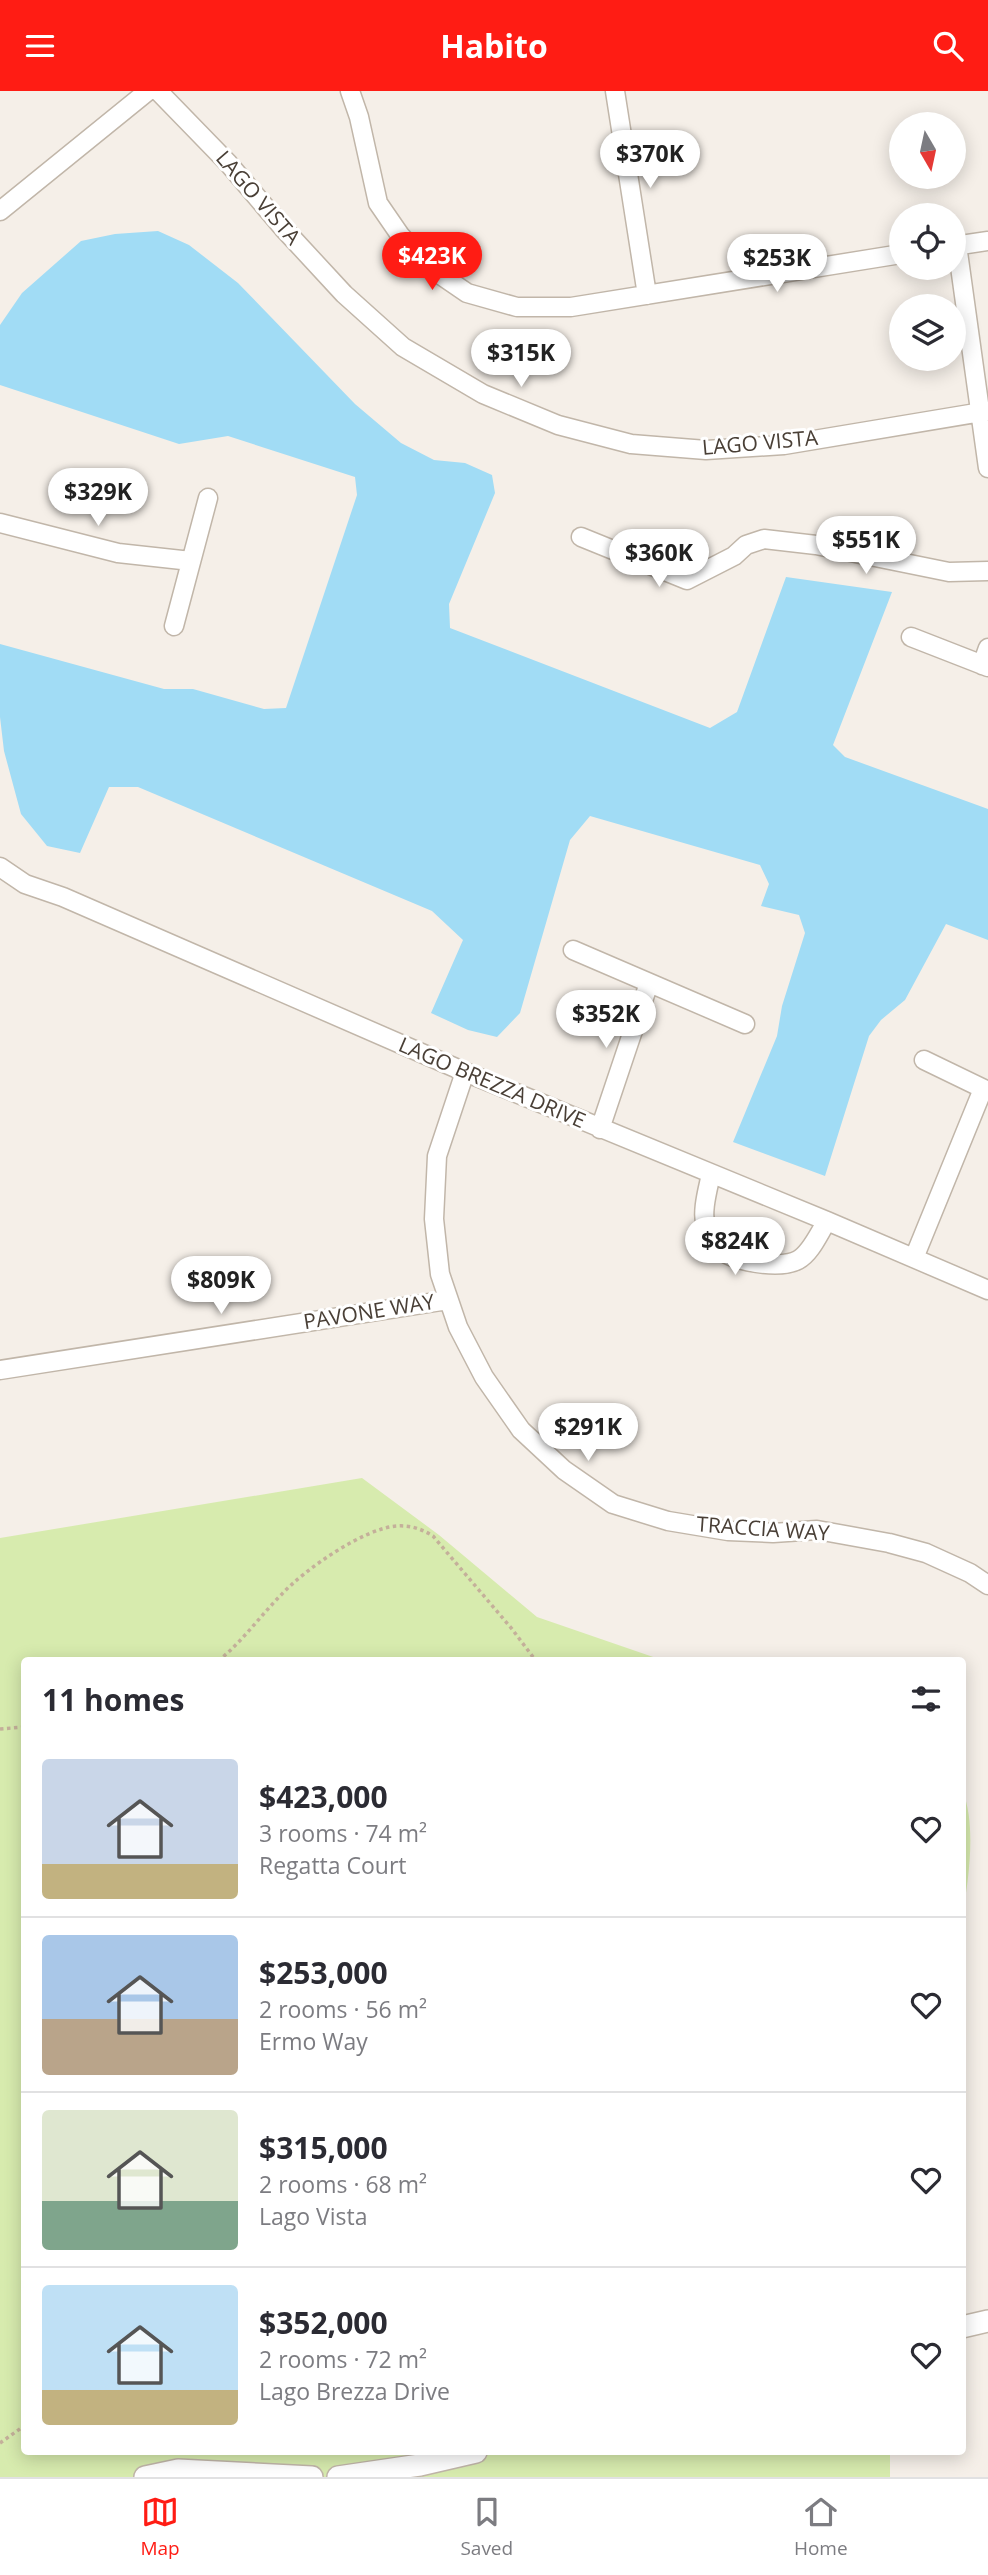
<!DOCTYPE html>
<html lang="en">
<head>
<meta charset="utf-8">
<style>
  body { margin:0; font-family:"Open Sans",sans-serif; background:#f7f7f7; color:#2b2b33; height:100vh; display:flex; flex-direction:column; font-size:26px; white-space:nowrap }
  * { box-sizing:border-box; margin:0 }
  p { font-size:23px; color:#7c7c81 }
  .icon { flex:none; width:38px; height:38px; fill:none; stroke:currentColor; stroke-width:2; stroke-linecap:round; stroke-linejoin:round }
  .map { position:relative; flex:1; overflow:hidden }
  .sheet { position:absolute; left:21px; top:1566px; width:945px; height:798px; display:flex; flex-direction:column; background:#fff; border-radius:7px; box-shadow:0 4px 18px #0003 }
  .sheet>* { flex:none }
  .needle { width:46px; rotate:171deg }
  .fabs { position:absolute; left:889px; top:21px; display:grid; gap:14px }
  .fabs a { display:grid; place-items:center; width:77px; height:77px; border-radius:50%; background:#fff; box-shadow:0 4px 18px #0003; font-size:35px }
  .price { position:absolute; translate:-50% -60px; padding:0 16px; border-radius:24px; background:#fff; color:#222; font-size:23px; line-height:46px; filter:drop-shadow(0 2px 4px #0008) }
  .price::after { content:''; position:absolute; left:50%; top:42px; width:21px; height:16px; margin-left:-10px; background:inherit; clip-path:polygon(0 0,100% 0,50% 100%) }
  .price.active { background:#ff1c14; color:#fff }
  ul { padding:0; list-style:none }
  li { display:flex; align-items:center; gap:21px; height:175px; padding:0 21px }
  li+li { border-top:2px solid #e1e1e2 }
  li span { display:grid; place-items:center; flex:none; width:196px; height:140px; border-radius:7px; color:#555 }
  li>.icon { margin-inline-start:auto }
  span .icon { width:84px; height:84px; fill:#fffc; stroke-width:1 }
  li b { font-size:30px }
  h2 { display:flex; justify-content:space-between; align-items:center; height:84px; padding:0 21px; font-size:30px }
  header { display:flex; justify-content:space-between; align-items:center; height:91px; padding:0 21px; background:#ff1c14; color:#fff; font-size:32px; font-weight:700 }
  .menu { display:flex; justify-content:space-around; align-items:center; height:98px; border-top:2px solid #e1e1e2; background:#fff; font-size:19px; color:#7c7c81 }
  .menu a { display:grid; justify-items:center; gap:4px }
  .menu .active { color:#ff1c14 }
  .map>svg:first-child { display:block }
  .green { fill:#d7ebae }
  .water { fill:#a1dcf5 }
  .lines { fill:none; stroke-linecap:round; stroke-linejoin:round }
  .minor-casing { stroke:#c1b6a9; stroke-width:21 }
  .tertiary-casing { stroke:#c1b6a9; stroke-width:24 }
  .path { stroke:#c4b09a; stroke-width:3.5; stroke-dasharray:3.5 3.5; stroke-linecap:butt }
  .minor { stroke:#fff; stroke-width:18 }
  .tertiary { stroke:#fff; stroke-width:21 }
  .labels { text-anchor:middle; stroke-width:6; stroke-linejoin:round; paint-order:stroke }
  .street-label { font-size:21px; fill:#493f36; stroke:#fff }
</style>
</head>
<body>
<header><svg class="icon" aria-label="menu" viewBox="0 0 24 24"><path d="M4 6h16M4 12h16M4 18h16"/></svg>Habito<svg class="icon" aria-label="search" viewBox="0 0 24 24"><circle cx="10" cy="10" r="6"/><path d="M15 15l6 6"/></svg></header>
<div class="map">
<svg width="988" height="2386" viewBox="0 0 988 2386">
  <rect width="100%" height="100%" fill="#f5efe8"/>
  <path class="green" d="M362,1387l77,57 98,82 122,42 16,2h-651v791h866v25h-890v-939z
    M963,1701c13,33 6,85 0,120z"/>
  <path class="water" d="M158,140l31,14 49,38 117,121 46,39 33,17 31,3 27,12 3,18 -46,111 1,24 260,100 27,-16 49,-135 106,15 -59,153 12,12 143,52v131l-42,-16 -41,76 -24,20 -12,16 -44,140 -92,-34 44,-106 5,-30 23,-73 -6,-18 -38,-9 8,-22 -9,-19 -170,-49 -20,24 -50,173 -23,24 -29,-7 -37,-17 32,-73 -31,-29 -294,-124h-29l-29,66 -33,-7 -26,-32 -17,-63 -4,-34v-73l164,45h29l71,20 22,-1 71,-213 -2,-18 -127,-41 -49,8 -179,-59v-60l22,-32 59,-52 34,-7z"/>
  <g class="lines">
    <g class="minor-casing">
      <path id="minor" d="M158,0l70,72 55,65 61,66 59,53 80,47 75,31 73,19 75,6 78,-5 204,-34
        M350,0l9,26 19,86 22,32 29,32 38,26 50,14h54l330,-53
        M615,0l32,204
        M0,120l148,-120
        M957,154l31,223
        M954,155l34,-5
        M0,432l118,30 73,8
        M581,446l106,43 47,-24 12,-11 18,-6 52,6 133,27 39,-1
        M174,535l34,-128
        M911,546l77,30
        M982,574l6,-17
        M0,776l25,17 38,13 402,175 362,149 161,69
        M573,859l172,74
        M924,969l64,31
        M465,981l-28,84 -3,63 6,55 18,53 26,50 37,53 43,40 49,34 55,17 60,10 45,2 44,-3 72,13 37,10 44,20 18,12
        M600,1038l49,-146
        M711,1083c-3,15 -10,38 -5,53 1,5 6,15 10,19 14,16 63,24 82,14 13,-7 21,-27 29,-39
        M914,1167l69,-169
        M0,1279l448,-70"/>
    </g>
    <g class="tertiary-casing">
      <path id="tertiary" d="M962,2236l26,-6
        M145,2386l33,-7 134,7
        M338,2386l82,-12 56,-13"/>
    </g>
    <path class="path" d="M218,1570c25,-20 42,-45 64,-67 22,-24 82,-66 115,-68 13,-1 25,3 36,10l79,93 24,32
      M0,1638l24,-2
      M0,2352l24,-17"/>
    <use href="#minor" class="minor"/>
    <use href="#tertiary" class="tertiary"/>
  </g>
  <g class="labels">
    <g class="street-label">
      <text transform="translate(258 107) rotate(49)" y="7">LAGO VISTA</text>
      <text transform="translate(760 352) rotate(-5)" y="7">LAGO VISTA</text>
      <text transform="translate(492 992) rotate(23)" y="7">LAGO BREZZA DRIVE</text>
      <text transform="translate(369 1221) rotate(-9)" y="7">PAVONE WAY</text>
      <text transform="translate(763 1438) rotate(4)" y="7">TRACCIA WAY</text>
    </g>
  </g>
</svg>
<div class="fabs">
<a><svg class="needle" viewBox="-14 -14 28 28"><path d="M0-13l5 13h-10z" fill="#e53935"/><path d="M0 13l5-13h-10z" fill="#7c7c81"/></svg></a>
<a><svg class="icon" aria-label="locate" viewBox="0 0 24 24"><circle cx="12" cy="12" r="6"/><path d="M12 2v4M12 18v4M2 12h4M18 12h4"/></svg></a>
<a><svg class="icon" aria-label="layers" viewBox="0 0 24 24"><path d="M12 4l9 5-9 5-9-5zM3 14l9 5 9-5"/></svg></a>
</div>
<b class="price" style="left:650px;top:99px">$370K</b>
<b class="price active" style="left:432px;top:201px">$423K</b>
<b class="price" style="left:777px;top:203px">$253K</b>
<b class="price" style="left:521px;top:298px">$315K</b>
<b class="price" style="left:98px;top:437px">$329K</b>
<b class="price" style="left:866px;top:485px">$551K</b>
<b class="price" style="left:659px;top:498px">$360K</b>
<b class="price" style="left:606px;top:959px">$352K</b>
<b class="price" style="left:735px;top:1186px">$824K</b>
<b class="price" style="left:221px;top:1225px">$809K</b>
<b class="price" style="left:588px;top:1372px">$291K</b>
<section class="sheet">
<h2>11 homes<svg class="icon" aria-label="filters" viewBox="0 0 24 24"><path d="M4 7h16M4 17h16"/><circle cx="9" cy="7" r="2"/><circle cx="15" cy="17" r="2"/></svg></h2>
<ul>
<li><span style="background:linear-gradient(#c9d6e8 75%,#c2b280 0)"><svg class="icon" aria-label="home" viewBox="0 0 24 24"><path d="M3 11l9-7 9 7M6 9v11h12V9"/></svg></span><div><b>$423,000</b><p>3 rooms · 74 m²</p><p>Regatta Court</p></div><svg class="icon" aria-label="heart" viewBox="0 0 24 24"><path d="M12 20l-8-8c-3-5 5-10 8-4 3-6 11-1 8 4z"/></svg></li>
<li><span style="background:linear-gradient(#a9c7e8 60%,#b9a48a 0)"><svg class="icon" aria-label="home" viewBox="0 0 24 24"><path d="M3 11l9-7 9 7M6 9v11h12V9"/></svg></span><div><b>$253,000</b><p>2 rooms · 56 m²</p><p>Ermo Way</p></div><svg class="icon" aria-label="heart" viewBox="0 0 24 24"><path d="M12 20l-8-8c-3-5 5-10 8-4 3-6 11-1 8 4z"/></svg></li>
<li><span style="background:linear-gradient(#dfe7d0 65%,#7fa58c 0)"><svg class="icon" aria-label="home" viewBox="0 0 24 24"><path d="M3 11l9-7 9 7M6 9v11h12V9"/></svg></span><div><b>$315,000</b><p>2 rooms · 68 m²</p><p>Lago Vista</p></div><svg class="icon" aria-label="heart" viewBox="0 0 24 24"><path d="M12 20l-8-8c-3-5 5-10 8-4 3-6 11-1 8 4z"/></svg></li>
<li><span style="background:linear-gradient(#bfe0f5 75%,#c2b280 0)"><svg class="icon" aria-label="home" viewBox="0 0 24 24"><path d="M3 11l9-7 9 7M6 9v11h12V9"/></svg></span><div><b>$352,000</b><p>2 rooms · 72 m²</p><p>Lago Brezza Drive</p></div><svg class="icon" aria-label="heart" viewBox="0 0 24 24"><path d="M12 20l-8-8c-3-5 5-10 8-4 3-6 11-1 8 4z"/></svg></li>
</ul>
</section>
</div>
<nav class="menu">
<a class="active"><svg class="icon" aria-label="map" viewBox="0 0 24 24"><path d="M3 6l6-2 6 2 6-2v14l-6 2-6-2-6 2zM9 4v14M15 6v14"/></svg>Map</a>
<a><svg class="icon" aria-label="saved" viewBox="0 0 24 24"><path d="M7 4h10v16l-5-4-5 4z"/></svg>Saved</a>
<a><svg class="icon" aria-label="home" viewBox="0 0 24 24"><path d="M3 11l9-7 9 7M6 9v11h12V9"/></svg>Home</a>
</nav>
</body>
</html>
